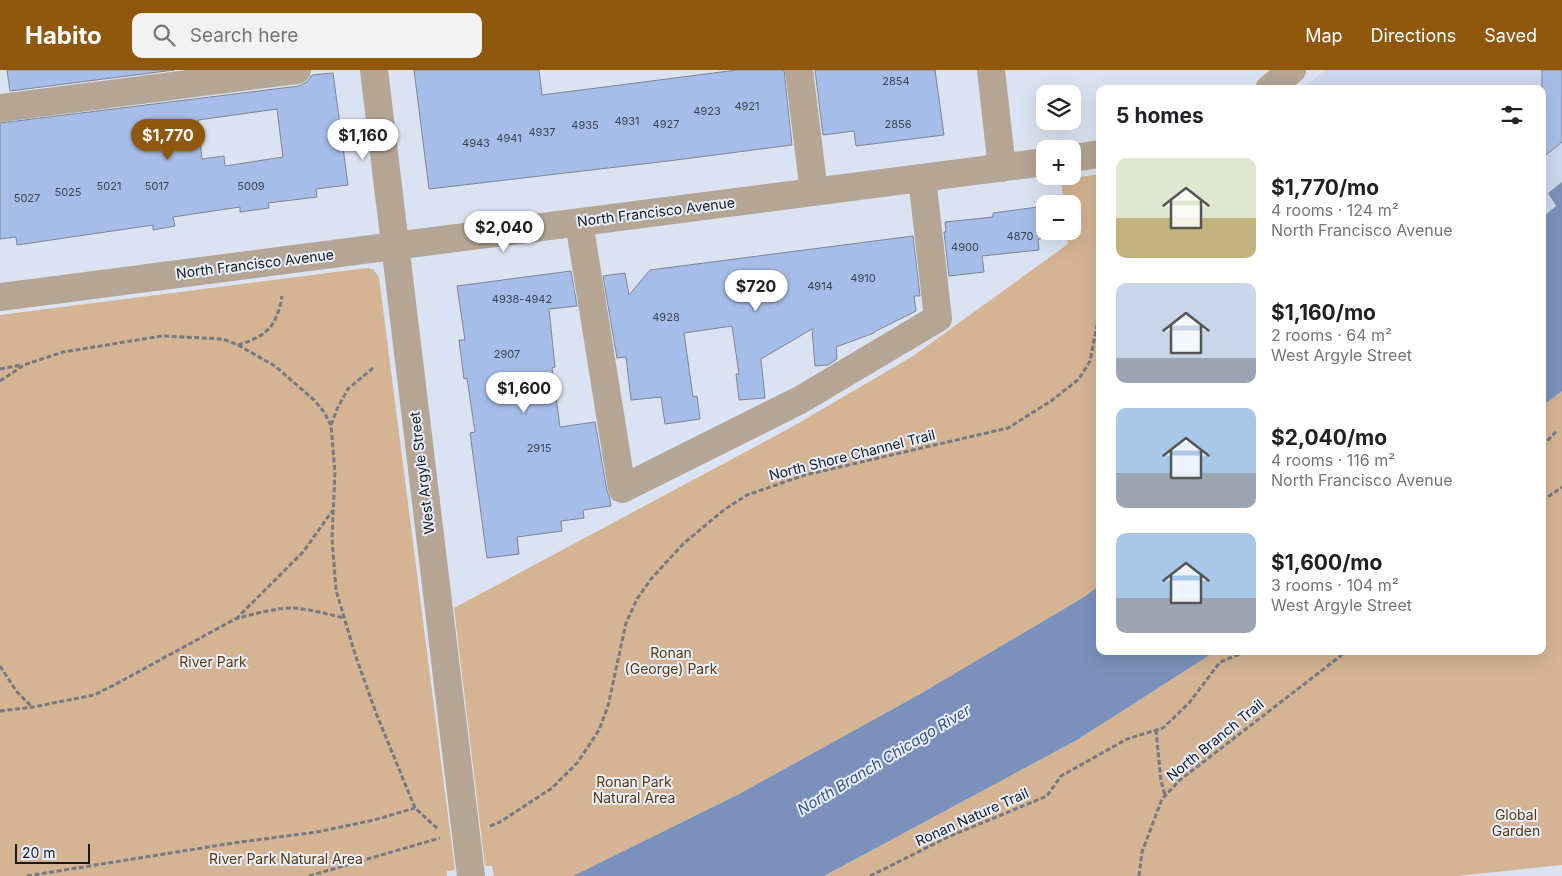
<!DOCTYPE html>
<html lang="en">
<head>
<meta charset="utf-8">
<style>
  body { margin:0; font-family:Inter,sans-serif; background:#f2f2f2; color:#202124; height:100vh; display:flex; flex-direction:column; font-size:19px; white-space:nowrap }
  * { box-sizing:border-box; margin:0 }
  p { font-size:16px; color:#757577 }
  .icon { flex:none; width:28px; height:28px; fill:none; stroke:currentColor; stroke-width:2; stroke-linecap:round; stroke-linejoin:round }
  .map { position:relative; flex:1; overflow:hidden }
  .side { position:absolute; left:1096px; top:15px; width:450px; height:570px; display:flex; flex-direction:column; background:#fff; border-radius:10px; box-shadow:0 5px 20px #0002 }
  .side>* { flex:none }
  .controls { position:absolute; left:1036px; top:15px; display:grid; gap:10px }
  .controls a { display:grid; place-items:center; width:45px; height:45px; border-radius:10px; background:#fff; box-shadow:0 5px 20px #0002; font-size:25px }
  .scale { position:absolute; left:15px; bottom:12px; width:75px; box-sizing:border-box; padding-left:5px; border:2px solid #16191f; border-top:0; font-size:14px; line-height:18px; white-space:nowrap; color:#16191f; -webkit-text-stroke:4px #e9f0fd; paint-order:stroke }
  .price { position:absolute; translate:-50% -42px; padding:0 11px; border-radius:18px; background:#fff; color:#222; font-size:16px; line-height:32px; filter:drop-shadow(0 1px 2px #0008) }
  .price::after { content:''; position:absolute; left:50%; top:30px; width:15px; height:11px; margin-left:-8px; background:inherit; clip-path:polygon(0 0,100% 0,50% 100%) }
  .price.active { background:#8f580d; color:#fff }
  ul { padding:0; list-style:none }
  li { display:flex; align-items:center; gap:15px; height:125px; padding:0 20px }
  li span { display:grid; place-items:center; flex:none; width:140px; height:100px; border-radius:10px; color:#555 }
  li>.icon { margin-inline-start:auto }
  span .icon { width:60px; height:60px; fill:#fffc; stroke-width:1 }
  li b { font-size:21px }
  h2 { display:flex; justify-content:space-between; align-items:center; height:60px; padding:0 20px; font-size:21px }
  header { display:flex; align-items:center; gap:30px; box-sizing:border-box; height:70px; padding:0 25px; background:#8f580d; color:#fff }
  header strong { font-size:24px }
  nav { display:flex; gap:28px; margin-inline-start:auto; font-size:18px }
  .search { width:350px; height:45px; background:#f2f2f2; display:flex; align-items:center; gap:12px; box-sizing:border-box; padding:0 18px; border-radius:10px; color:#757577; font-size:19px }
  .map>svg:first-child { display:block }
  .built { fill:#ccd7ed }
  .green { fill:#d5b493 }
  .water { fill:#7b90ba }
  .building { fill:#a7bde9; stroke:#7d8492; fill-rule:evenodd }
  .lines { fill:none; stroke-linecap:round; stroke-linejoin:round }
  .path { stroke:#747983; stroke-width:3; stroke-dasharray:5 2.5; stroke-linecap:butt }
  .minor { stroke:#b5a594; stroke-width:28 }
  .labels { text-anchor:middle; stroke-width:4; stroke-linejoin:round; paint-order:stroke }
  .number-label { font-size:11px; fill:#3a4252 }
  .street-label { font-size:14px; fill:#16191f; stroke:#e9f0fd }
  .park-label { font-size:14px; fill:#5c3707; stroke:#e9f0fd }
  .water-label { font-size:15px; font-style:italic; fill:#38528a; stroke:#e9f0fd }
</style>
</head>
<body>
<header>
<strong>Habito</strong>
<div class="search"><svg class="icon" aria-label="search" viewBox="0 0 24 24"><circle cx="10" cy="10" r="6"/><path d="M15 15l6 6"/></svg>Search here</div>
<nav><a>Map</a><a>Directions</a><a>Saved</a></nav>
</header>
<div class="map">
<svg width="1562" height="806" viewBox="0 0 1562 806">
  <rect width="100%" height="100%" fill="#dbe3f2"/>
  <path class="built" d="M1325,0h237v112l-14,11 8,13 -13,11 -1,-128h-240z"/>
  <path class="green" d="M1100,104v411l-16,12 -164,97 -181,100 -166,82h-79l-2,-10h-7l-31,-258 336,-180 123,-72 155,-112 -2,-13h6v-27h-8l-3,-24z
    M367,198l6,1 6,8 76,593 -8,1v5h-447v-561z
    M1562,321v474l-104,11h-634l253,-136 139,-89h326l1,-245z"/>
  <path class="water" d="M1562,112v209l-19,15v-189l13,-11 -8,-13z
    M1100,515v66h116l-139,89 -253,136h-251l166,-82 181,-100 164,-97z"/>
  <path class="building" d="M7,0h167l-164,21z
    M414,0h125l3,25 195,-25h47l8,75 -124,16 -239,28z
    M815,0h120l9,65 -88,11 -2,-15 -31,4z
    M1542,0h20v72l-20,16z
    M333,3l15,112 -32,4 1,8 -49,6 1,5 -29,4v-5l-67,10 2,9 -22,4v-5l-136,20 -1,-8 -16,2v-116l299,-37 8,-4 5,-7zM277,39l6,48 -58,9 -1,-10 -22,3 -4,-39z
    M1045,136v29l-7,5 1,10 -57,6 2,16 -35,4 -5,-44h2l-1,-10 48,-5v-4z
    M913,166l7,60h-6l2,15 -42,21v1l-38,14 1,12 -9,6 -13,1 -3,-37 -51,30 4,39 -26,2 -3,-26h3l-7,-48 -48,7 9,64 4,-1 3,23 -35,5 -4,-27 -30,3 -5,-43 -9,1 -14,-82 22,-3 4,22 21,-25z
    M571,201l6,35 -28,3 6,58 -3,1 8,59 35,-5 12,69 3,8 1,7 -28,4 1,8 -23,3 1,10 -45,6 2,17 -32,4 -17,-125 5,-1 -8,-54 -3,1 -5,-39h6l-8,-54z"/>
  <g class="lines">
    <path class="path" d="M238,275c29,-9 39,-19 44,-49
      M373,298l-25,21 -11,20 -6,16 4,48 -3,65 4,52 19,64 21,59 39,95 23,21
      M0,299l21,-4
      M0,311l24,-16 39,-13 99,-16 61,3 15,6 37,21 39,34 10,12 7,13
      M1542,376l14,-14
      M1542,431l20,-14
      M236,549l67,-67 30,-42
      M0,596l17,26 15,15
      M0,641l33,-4 61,-12 22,-11 119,-65c19,-5 39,-11 58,-11 17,1 34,6 51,10
      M1156,660l5,51 4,14
      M490,756l10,-4 52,-34 26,-26 21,-32 9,-24 18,-83 11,-24 14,-20 32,-35 42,-35 22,-14 58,-20 203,-47 43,-27 28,-22 11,-18 10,-51
      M27,806l206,-33 84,-11 57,-12 41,-12
      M309,806l131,-38
      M870,806l78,-39 99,-41 14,-20 66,-37 36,-11 26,-25 31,-41 28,-11
      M1139,806l3,-24 20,-53 18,-19 167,-129"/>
    <path class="minor" d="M374,0l97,806
      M799,0l15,122
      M991,0l11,98
      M1269,19l23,-19
      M0,38l297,-38
      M1072,88l28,-4
      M579,152l43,267 178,-89 138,-82 -16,-140
      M0,227l1045,-135"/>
  </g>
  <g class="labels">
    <g class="number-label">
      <text x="896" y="15">2854</text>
      <text x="747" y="40">4921</text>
      <text x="707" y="45">4923</text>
      <text x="627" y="55">4931</text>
      <text x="666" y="58">4927</text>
      <text x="898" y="58">2856</text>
      <text x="585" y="59">4935</text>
      <text x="542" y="66">4937</text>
      <text x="509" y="72">4941</text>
      <text x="476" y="77">4943</text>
      <text x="109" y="120">5021</text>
      <text x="157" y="120">5017</text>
      <text x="251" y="120">5009</text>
      <text x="68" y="126">5025</text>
      <text x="27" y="132">5027</text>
      <text x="1020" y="170">4870</text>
      <text x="965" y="181">4900</text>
      <text x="863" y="212">4910</text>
      <text x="820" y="220">4914</text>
      <text x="522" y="233">4938-4942</text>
      <text x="666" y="251">4928</text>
      <text x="507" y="288">2907</text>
      <text x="539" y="382">2915</text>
    </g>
    <g class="street-label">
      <text transform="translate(656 142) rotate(-7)" y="5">North Francisco Avenue</text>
      <text transform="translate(255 194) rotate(-7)" y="5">North Francisco Avenue</text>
      <text transform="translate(852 385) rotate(-14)" y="5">North Shore Channel Trail</text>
      <text transform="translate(422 403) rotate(-97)" y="5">West Argyle Street</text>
      <text transform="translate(1215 670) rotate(-39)" y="5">North Branch Trail</text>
      <text transform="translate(972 747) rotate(-24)" y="5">Ronan Nature Trail</text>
    </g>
    <g class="park-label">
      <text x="671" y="588">Ronan<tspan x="671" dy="16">(George) Park</tspan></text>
      <text x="213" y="597">River Park</text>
      <text x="634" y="717">Ronan Park<tspan x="634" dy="16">Natural Area</tspan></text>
      <text x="1516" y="750">Global<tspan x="1516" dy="16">Garden</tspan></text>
      <text x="286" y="794">River Park Natural Area</text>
    </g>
    <g class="water-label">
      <text transform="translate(884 690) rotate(-31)" y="5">North Branch Chicago River</text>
    </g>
  </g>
</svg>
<div class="controls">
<a><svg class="icon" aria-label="layers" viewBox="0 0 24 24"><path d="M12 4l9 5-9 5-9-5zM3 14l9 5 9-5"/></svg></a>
<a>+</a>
<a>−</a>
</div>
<div class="scale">20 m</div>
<b class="price active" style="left:168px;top:91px">$1,770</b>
<b class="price" style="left:363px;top:91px">$1,160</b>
<b class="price" style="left:504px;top:183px">$2,040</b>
<b class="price" style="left:756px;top:242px">$720</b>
<b class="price" style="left:524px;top:344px">$1,600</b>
<section class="side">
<h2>5 homes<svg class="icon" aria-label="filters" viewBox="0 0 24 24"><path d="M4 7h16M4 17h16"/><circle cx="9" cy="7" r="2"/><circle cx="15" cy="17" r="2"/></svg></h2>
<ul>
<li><span style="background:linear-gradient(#dfe7d0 60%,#c2b280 0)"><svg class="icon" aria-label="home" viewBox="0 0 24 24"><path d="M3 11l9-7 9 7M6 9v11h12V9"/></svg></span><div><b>$1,770/mo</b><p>4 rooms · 124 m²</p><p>North Francisco Avenue</p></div></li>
<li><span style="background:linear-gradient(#c9d6e8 75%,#9aa5b1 0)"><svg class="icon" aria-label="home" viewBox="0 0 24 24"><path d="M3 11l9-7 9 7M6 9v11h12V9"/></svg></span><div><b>$1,160/mo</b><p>2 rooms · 64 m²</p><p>West Argyle Street</p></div></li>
<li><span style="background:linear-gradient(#a9c7e8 65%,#9aa5b1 0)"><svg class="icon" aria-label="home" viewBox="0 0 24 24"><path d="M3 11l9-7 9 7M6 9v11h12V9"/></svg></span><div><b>$2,040/mo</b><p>4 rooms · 116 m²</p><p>North Francisco Avenue</p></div></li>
<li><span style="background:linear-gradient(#a9c7e8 65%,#9aa5b1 0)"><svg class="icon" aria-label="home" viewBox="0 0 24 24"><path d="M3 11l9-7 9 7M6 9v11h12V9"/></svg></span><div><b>$1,600/mo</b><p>3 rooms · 104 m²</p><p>West Argyle Street</p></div></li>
</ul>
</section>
</div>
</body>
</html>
